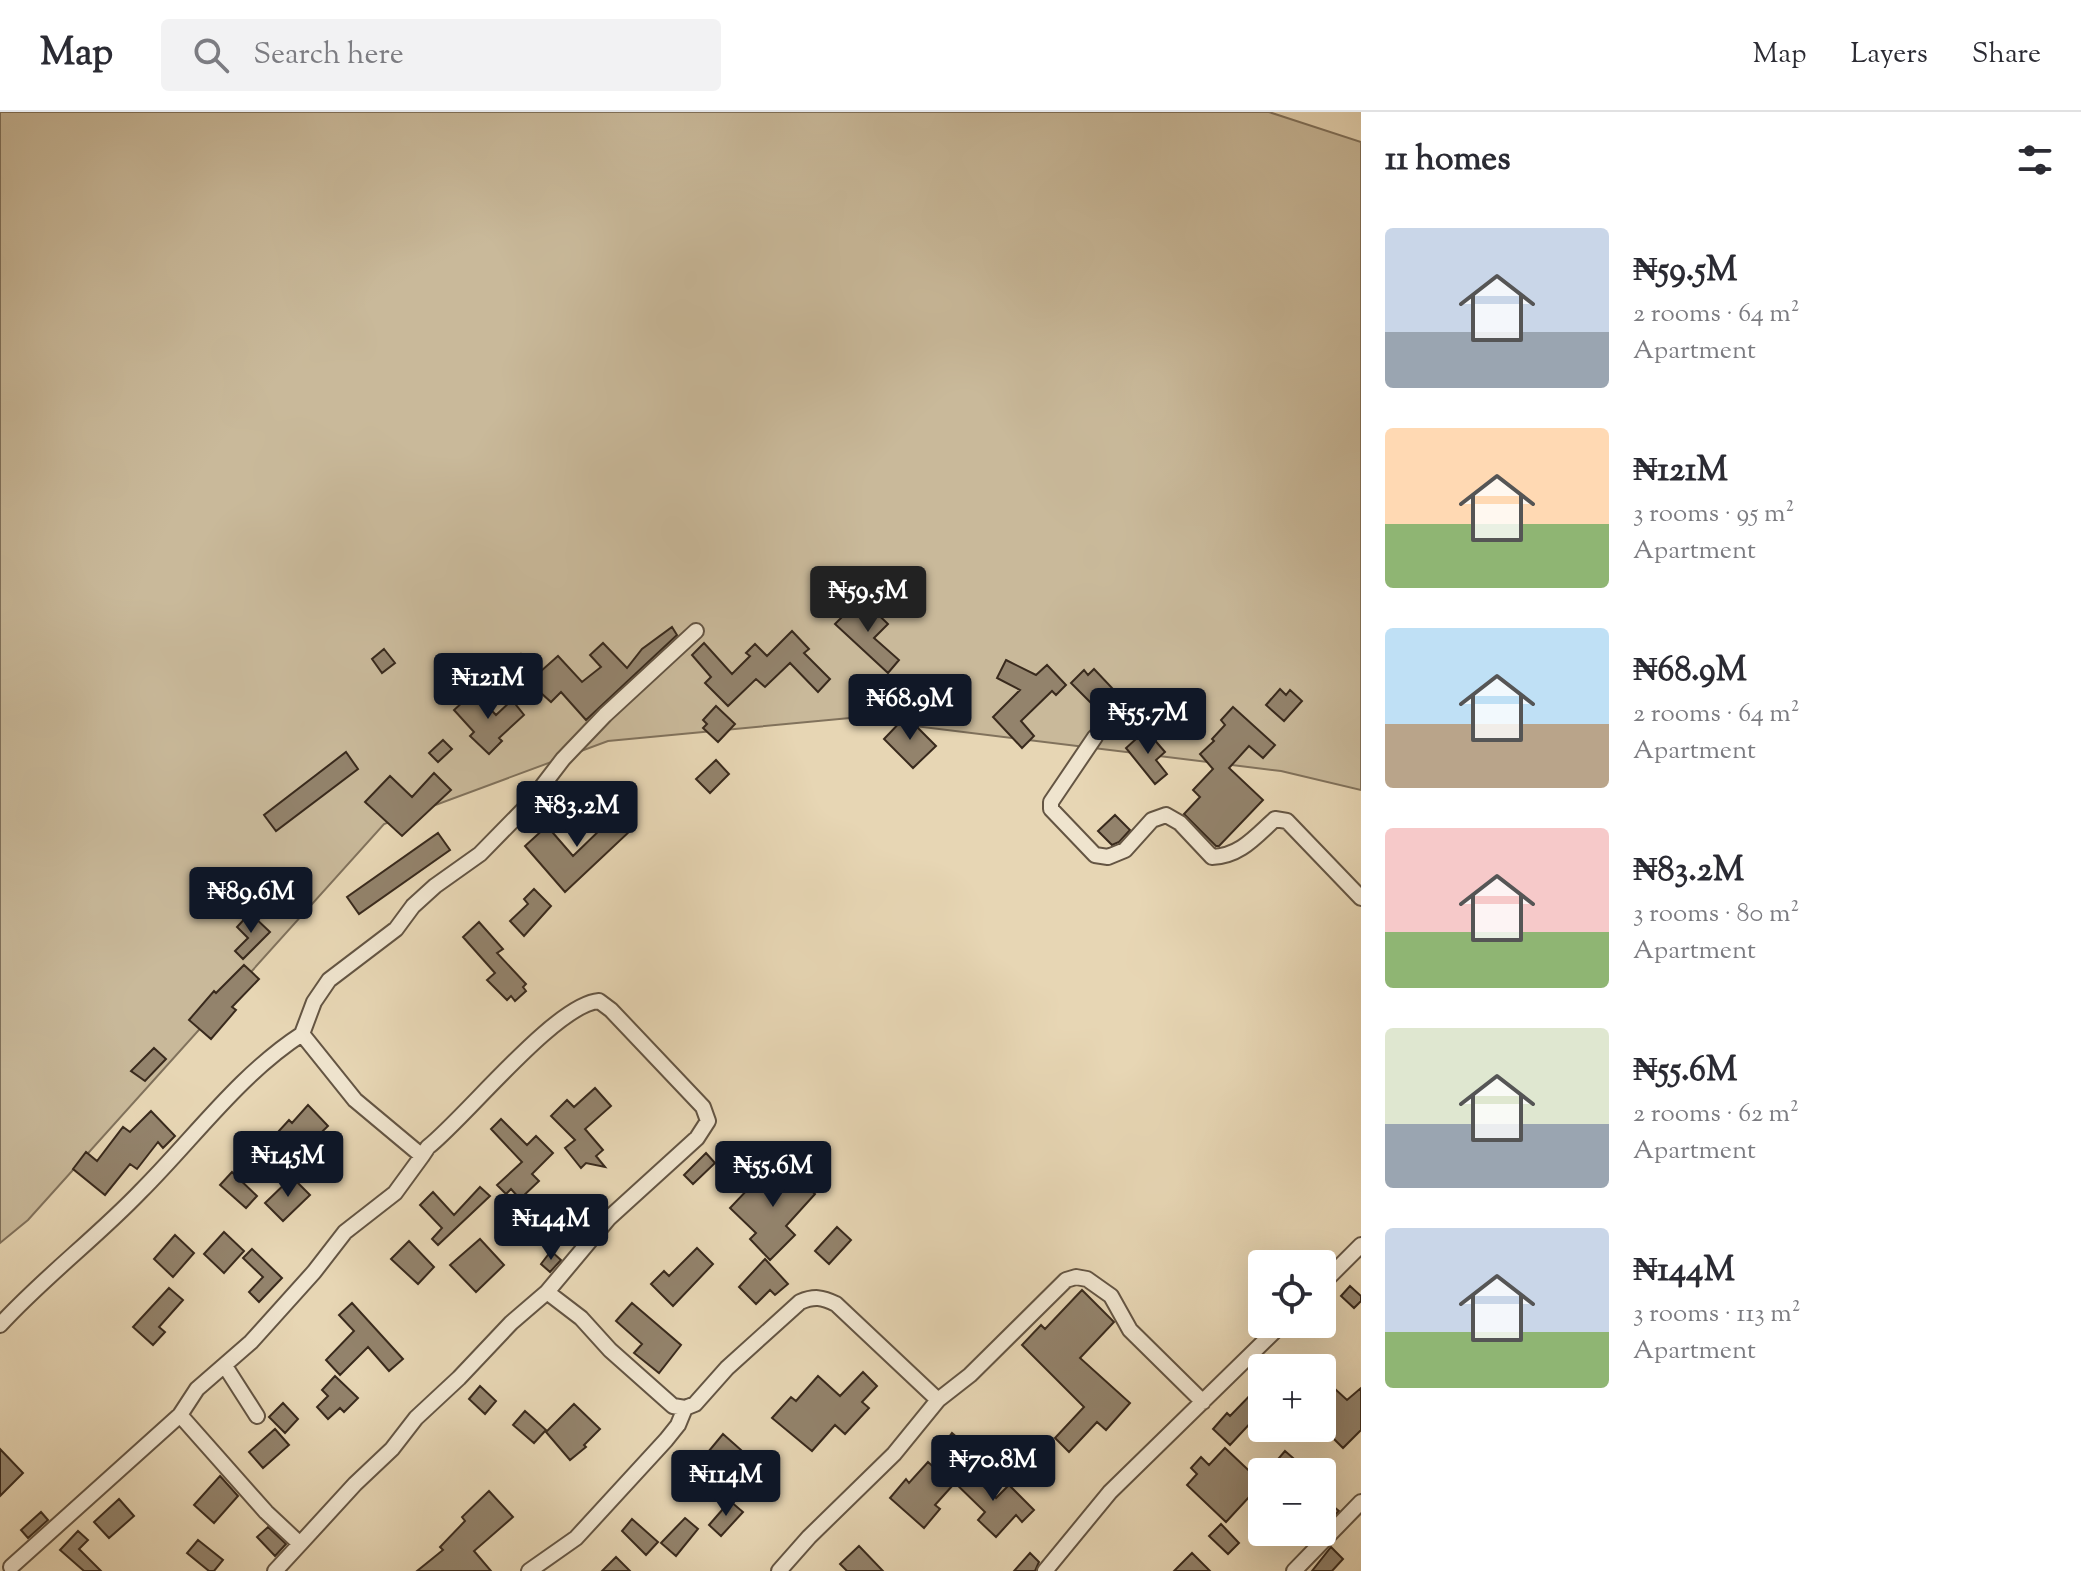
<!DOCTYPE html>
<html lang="en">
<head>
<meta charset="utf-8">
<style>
  body { margin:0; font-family:"Sorts Mill Goudy",serif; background:#f2f2f3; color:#2b2b33; height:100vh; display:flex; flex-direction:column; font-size:30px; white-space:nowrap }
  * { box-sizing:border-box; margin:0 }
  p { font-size:26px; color:#7c7c81 }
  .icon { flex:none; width:44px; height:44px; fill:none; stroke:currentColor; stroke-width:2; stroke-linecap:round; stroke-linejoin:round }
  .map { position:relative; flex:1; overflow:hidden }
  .drawer { display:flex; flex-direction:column; background:#fff; width:720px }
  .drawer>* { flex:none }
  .tools { position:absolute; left:1248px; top:1138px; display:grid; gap:16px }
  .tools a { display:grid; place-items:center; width:88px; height:88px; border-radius:8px; background:#fff; box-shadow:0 8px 32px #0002; font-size:40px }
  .price { position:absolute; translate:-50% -68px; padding:0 18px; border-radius:8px; background:#111827; color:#fff; font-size:26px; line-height:52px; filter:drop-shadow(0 2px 4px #0008) }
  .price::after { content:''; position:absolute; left:50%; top:48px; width:24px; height:18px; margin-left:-12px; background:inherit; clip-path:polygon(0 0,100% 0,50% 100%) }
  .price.current { background:#222; color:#fff }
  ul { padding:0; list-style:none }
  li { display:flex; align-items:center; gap:24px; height:200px; padding:0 24px }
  li span { display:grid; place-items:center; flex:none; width:224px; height:160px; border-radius:8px; color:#555 }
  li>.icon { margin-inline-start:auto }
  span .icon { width:96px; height:96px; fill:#fffc; stroke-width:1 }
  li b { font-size:34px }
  h2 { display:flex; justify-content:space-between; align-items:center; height:96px; padding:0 24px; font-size:34px }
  header { display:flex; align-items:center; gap:48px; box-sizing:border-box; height:112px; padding:0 40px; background:#fff; border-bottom:2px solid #e1e1e2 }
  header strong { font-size:38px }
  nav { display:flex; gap:44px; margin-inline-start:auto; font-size:28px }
  .search { width:560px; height:72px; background:#f2f2f3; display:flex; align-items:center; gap:20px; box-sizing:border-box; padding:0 28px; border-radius:8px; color:#7c7c81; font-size:30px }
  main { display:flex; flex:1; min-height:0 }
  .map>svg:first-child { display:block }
  .green { fill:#c9b99a; stroke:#81725c; stroke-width:2 }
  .building { fill:#93836c; stroke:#392a1d; stroke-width:2 }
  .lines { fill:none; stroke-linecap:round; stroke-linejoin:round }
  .minor-casing { stroke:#645543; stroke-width:18 }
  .minor { stroke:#efe4ce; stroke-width:14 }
</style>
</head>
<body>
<header>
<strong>Map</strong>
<div class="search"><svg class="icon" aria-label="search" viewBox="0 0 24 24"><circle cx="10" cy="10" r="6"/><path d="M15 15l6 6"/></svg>Search here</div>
<nav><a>Map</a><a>Layers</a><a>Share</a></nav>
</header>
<main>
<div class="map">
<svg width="1361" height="1459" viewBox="0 0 1361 1459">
  <rect width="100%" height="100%" fill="#e7d6b4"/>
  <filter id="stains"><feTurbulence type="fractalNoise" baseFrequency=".0025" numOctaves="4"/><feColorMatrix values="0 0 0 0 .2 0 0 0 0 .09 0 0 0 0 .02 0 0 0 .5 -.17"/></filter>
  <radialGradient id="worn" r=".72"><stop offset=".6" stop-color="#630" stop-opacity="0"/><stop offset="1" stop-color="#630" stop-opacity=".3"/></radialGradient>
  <path class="green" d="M0,0h1269l92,30v648l-80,-19 -431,-53 -242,23 -224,83 -356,396 -28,23z"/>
  <path class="building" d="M863,488l25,24 -14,14 25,22 -11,13 -53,-49 12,-12 2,3z
    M672,515l5,8 -91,85 -25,-28 -10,10 -41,-37 11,-11 19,18 18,-16 24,26 19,-15 -11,-12 13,-12 24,25 15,-19z
    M792,519l17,18 -5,4 26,26 -12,13 -28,-29 -25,24 -9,-8 -28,27 -23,-23 6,-6 -19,-22 12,-12 28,31 18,-18 -4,-3 9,-9 12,12z
    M384,537l11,14 -13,10 -10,-14z
    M1006,548l30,15 11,-10 19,20 -10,10 -4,-4 -31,30 13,15 -12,12 -29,-31 27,-27 -23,-12z
    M1094,557l19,20 -16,20 -26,-26 13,-13 4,5z
    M1280,577l6,6 4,-5 12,11 -18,20 -18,-16z
    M474,580l22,23 16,-15 12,15 -25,23 3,3 -13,13 -19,-18 4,-4 -20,-22z
    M716,594l19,18 -17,18 -15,-14 4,-4 -4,-4z
    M1233,595l42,38 -12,13 -14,-12 -20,22 34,32 -44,46h-3l-32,-32 16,-17 -7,-7 20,-21 -13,-15 14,-13 -2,-2 13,-14 -4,-5z
    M906,604l30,30 -23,22 -29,-29z
    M1146,618l19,22 -9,8 11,14 -12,10 -29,-36z
    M443,628l9,9 -14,13 -9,-9z
    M346,640l12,17 -82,62 -12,-16z
    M716,648l13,14 -19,19 -14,-14z
    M434,661l17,17 -49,46 -37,-34 25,-26 22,21z
    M606,690l24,29 -65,61 -40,-46 22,-20 26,30 32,-31 -11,-12z
    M1115,703l15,15 -11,12 -7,3 -14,-14z
    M438,721l12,17 -91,64 -12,-17z
    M534,777l17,17 -27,30 -14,-15 18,-17 -4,-5z
    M250,801l20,19 -27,27 -8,-8 13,-13 -11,-11z
    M479,810l24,27 -6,4 29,31 -3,3 3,4 -11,10 -4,-5 -4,4 -20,-20 8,-7 -32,-36z
    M244,853l15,14 -27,28 4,3 -25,29 -22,-19 25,-29 2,2z
    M154,936l12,11 -21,22 -14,-10z
    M595,976l16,18 -26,23 18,21 -7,6 9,11 -19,-4 -5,5 -16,-20 10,-8 -24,-24 16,-16 7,7z
    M308,993l20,21 -29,28 -21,-22 11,-12 3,3z
    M151,999l24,25 -12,12 -5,-6 -21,27 -7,-5 -25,31 -32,-26 13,-17 11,9 26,-34 7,5z
    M501,1007l26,26 9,-9 17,17 -21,21 7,7 -19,18 -9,-10 -5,5 -9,-9 25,-23 -31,-33z
    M706,1041l9,10 -22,21 -9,-9z
    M780,1050l35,32 -29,32 9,9 -25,25 -20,-21 6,-6 -26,-25 19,-20 4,3z
    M232,1060l25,24 -11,12 -26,-23z
    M292,1065l18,18 -27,26 -18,-18z
    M480,1075l10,9 -52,49 -6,-6 10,-11 -22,-23 13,-13 21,23z
    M837,1115l14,13 -22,24 -14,-13z
    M224,1120l20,19 -20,22 -20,-19z
    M175,1123l19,18 -21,24 -19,-18z
    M480,1127l24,26 -28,27 -26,-27z
    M409,1129l25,26 -16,17 -27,-25z
    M697,1136l16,16 -40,42 -22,-22 13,-13 5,5z
    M252,1137l30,29 -23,24 -10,-10 14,-15 -20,-19z
    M551,1139l10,9 -11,12 -9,-8z
    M765,1147l23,25 -13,11 -5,-5 -14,14 -17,-17z
    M1350,1174l11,10v5l-7,7 -13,-12z
    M169,1176l14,12 -24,27 6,5 -12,13 -20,-18z
    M1082,1178l32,32 -34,36 50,45 -24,27 -9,-8 -28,30 -14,-14 29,-31 -62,-62 19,-20 4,4z
    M352,1191l51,56 -14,12 -21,-24 -28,28 -14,-15 28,-29 -15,-16z
    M632,1191l49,42 -22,28 -25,-20 8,-9 -26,-23z
    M863,1260l14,14 -15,16 7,6 -24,26 -10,-9 -23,26 -40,-33 19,-21 5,4 22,-25 22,20z
    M335,1264l23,22 -14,14 -4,-4 -12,11 -11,-12 11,-11 -6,-6z
    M1322,1265l25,23 14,-12v42l-18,18 -21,-21z
    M1262,1271v40l-6,-6 -26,28 -17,-16 14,-16 3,3z
    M480,1274l16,15 -11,13 -16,-15z
    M283,1291l15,16 -13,14 -16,-16z
    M574,1292l26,25 -16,16 2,2 -16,13 -24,-28z
    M525,1299l21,19 -12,13 -21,-18z
    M275,1317l14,16 -26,23 -14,-16z
    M952,1321l28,24 -9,11 -28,-23z
    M723,1322l36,32 -14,16 4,4 -13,13 -37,-36z
    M1225,1336l37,35v25l-12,-12 -24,26 -39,-37 10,-11 -6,-6 10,-11 8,8z
    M0,1337l23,24 -23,23z
    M1285,1339l15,13 -7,8h-26z
    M928,1350l25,23 -18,20 5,4 -16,19 -34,-30 16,-19 3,4z
    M962,1354l34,32 13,-13 25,25 -12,12 -6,-7 -20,22 -18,-17 7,-8 -35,-34z
    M220,1364l18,20 -24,27 -20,-18z
    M489,1379l24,26 -39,34 17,20h-74l26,-21 -3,-3 25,-26 -3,-4z
    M1322,1385l17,14 -17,17z
    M119,1387l15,17 -25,22 -15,-16z
    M730,1389l13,11 -22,24 -12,-11z
    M41,1400l7,8 -20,18 -7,-8z
    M685,1406l13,11 -22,27 -15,-13z
    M632,1407l26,23 -12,13 -24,-24z
    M1221,1412l18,19 -11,11 -19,-18z
    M268,1415l18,17 -11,12 -18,-19z
    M78,1419l10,9 -9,9 22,22h-17l-24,-21z
    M198,1428l25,20 -9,11h-5l-22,-18z
    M859,1434l24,25h-36l-7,-7z
    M1331,1435l12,12 -11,12h-20z
    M1030,1441l9,9 -4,9h-21z
    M1192,1441l18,18h-36z
    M616,1445l14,14h-28z"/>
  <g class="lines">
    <g class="minor-casing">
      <path id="minor" d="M1095,625l-44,65v7l44,46 13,2 17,-7 27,-30 14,-5 14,8 32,34c28,-1 43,-20 63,-38l12,2 74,77
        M302,922l12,-32 15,-22 67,-51 17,-23 22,-20 45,-32 47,-48 36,-47 42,-44 91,-84
        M1322,1172l39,-39
        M547,1180l34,26 29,32 63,56 12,2 10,-4 32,-36 73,-66c14,-6 22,-5 36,2l102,96
        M0,1213c44,-48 96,-87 141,-134 53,-53 98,-116 161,-157l53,66 67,56 6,-9c38,-30 128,-143 171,-146l12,9 92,97 5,14 -11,17 -88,80 -62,74 -36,31 -52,55 -43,40 -24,31 -37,35 -55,60 -34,-32 -86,-97
        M225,1254l32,50
        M11,1455l169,-152 17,-26 54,-47 63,-70 31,-40 50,-39 27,-37
        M275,1459l25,-27
        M529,1459l47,-33 90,-98 12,-15 7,-17
        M779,1459l30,-34 85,-83 44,-54 32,-25 96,-95 10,-3 11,2 24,17 19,34 73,72
        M1045,1459l65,-79 172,-168
        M1294,1459l67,-69"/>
    </g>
    <use href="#minor" class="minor"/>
  </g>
  <rect width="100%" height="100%" filter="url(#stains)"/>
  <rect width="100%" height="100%" fill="url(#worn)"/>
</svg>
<div class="tools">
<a><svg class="icon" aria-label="locate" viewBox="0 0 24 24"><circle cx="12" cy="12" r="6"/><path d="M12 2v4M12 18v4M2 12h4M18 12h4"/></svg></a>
<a>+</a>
<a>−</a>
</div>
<b class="price current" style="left:868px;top:522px">₦59.5M</b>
<b class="price" style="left:488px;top:609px">₦121M</b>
<b class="price" style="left:910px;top:630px">₦68.9M</b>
<b class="price" style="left:1148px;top:644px">₦55.7M</b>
<b class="price" style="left:577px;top:737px">₦83.2M</b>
<b class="price" style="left:251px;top:823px">₦89.6M</b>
<b class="price" style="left:288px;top:1087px">₦145M</b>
<b class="price" style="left:773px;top:1097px">₦55.6M</b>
<b class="price" style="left:551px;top:1150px">₦144M</b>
<b class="price" style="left:993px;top:1391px">₦70.8M</b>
<b class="price" style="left:726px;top:1406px">₦114M</b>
</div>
<section class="drawer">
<h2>11 homes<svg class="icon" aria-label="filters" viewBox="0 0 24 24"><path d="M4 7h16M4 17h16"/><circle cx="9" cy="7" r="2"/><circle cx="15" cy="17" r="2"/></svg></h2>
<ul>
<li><span style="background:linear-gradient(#c9d6e8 65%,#9aa5b1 0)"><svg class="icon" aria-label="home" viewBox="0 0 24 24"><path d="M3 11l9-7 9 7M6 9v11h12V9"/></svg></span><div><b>₦59.5M</b><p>2 rooms · 64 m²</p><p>Apartment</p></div></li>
<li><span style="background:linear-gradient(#ffd9b3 60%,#8fb573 0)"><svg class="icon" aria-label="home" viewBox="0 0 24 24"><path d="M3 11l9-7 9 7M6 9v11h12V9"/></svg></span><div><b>₦121M</b><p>3 rooms · 95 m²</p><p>Apartment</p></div></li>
<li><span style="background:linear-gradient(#bfe0f5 60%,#b9a48a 0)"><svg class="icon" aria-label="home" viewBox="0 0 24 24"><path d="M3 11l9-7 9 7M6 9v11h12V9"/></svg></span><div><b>₦68.9M</b><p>2 rooms · 64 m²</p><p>Apartment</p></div></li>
<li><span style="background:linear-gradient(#f6c9c9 65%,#8fb573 0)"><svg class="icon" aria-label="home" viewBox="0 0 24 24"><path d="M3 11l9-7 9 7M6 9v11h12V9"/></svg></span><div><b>₦83.2M</b><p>3 rooms · 80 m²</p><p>Apartment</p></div></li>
<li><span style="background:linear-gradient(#dfe7d0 60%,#9aa5b1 0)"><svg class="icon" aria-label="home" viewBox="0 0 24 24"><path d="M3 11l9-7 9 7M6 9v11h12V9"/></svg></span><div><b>₦55.6M</b><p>2 rooms · 62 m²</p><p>Apartment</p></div></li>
<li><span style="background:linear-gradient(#c9d6e8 65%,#8fb573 0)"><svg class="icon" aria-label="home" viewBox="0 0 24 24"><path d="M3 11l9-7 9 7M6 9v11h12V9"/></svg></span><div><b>₦144M</b><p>3 rooms · 113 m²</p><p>Apartment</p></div></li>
</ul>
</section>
</main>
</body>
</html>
